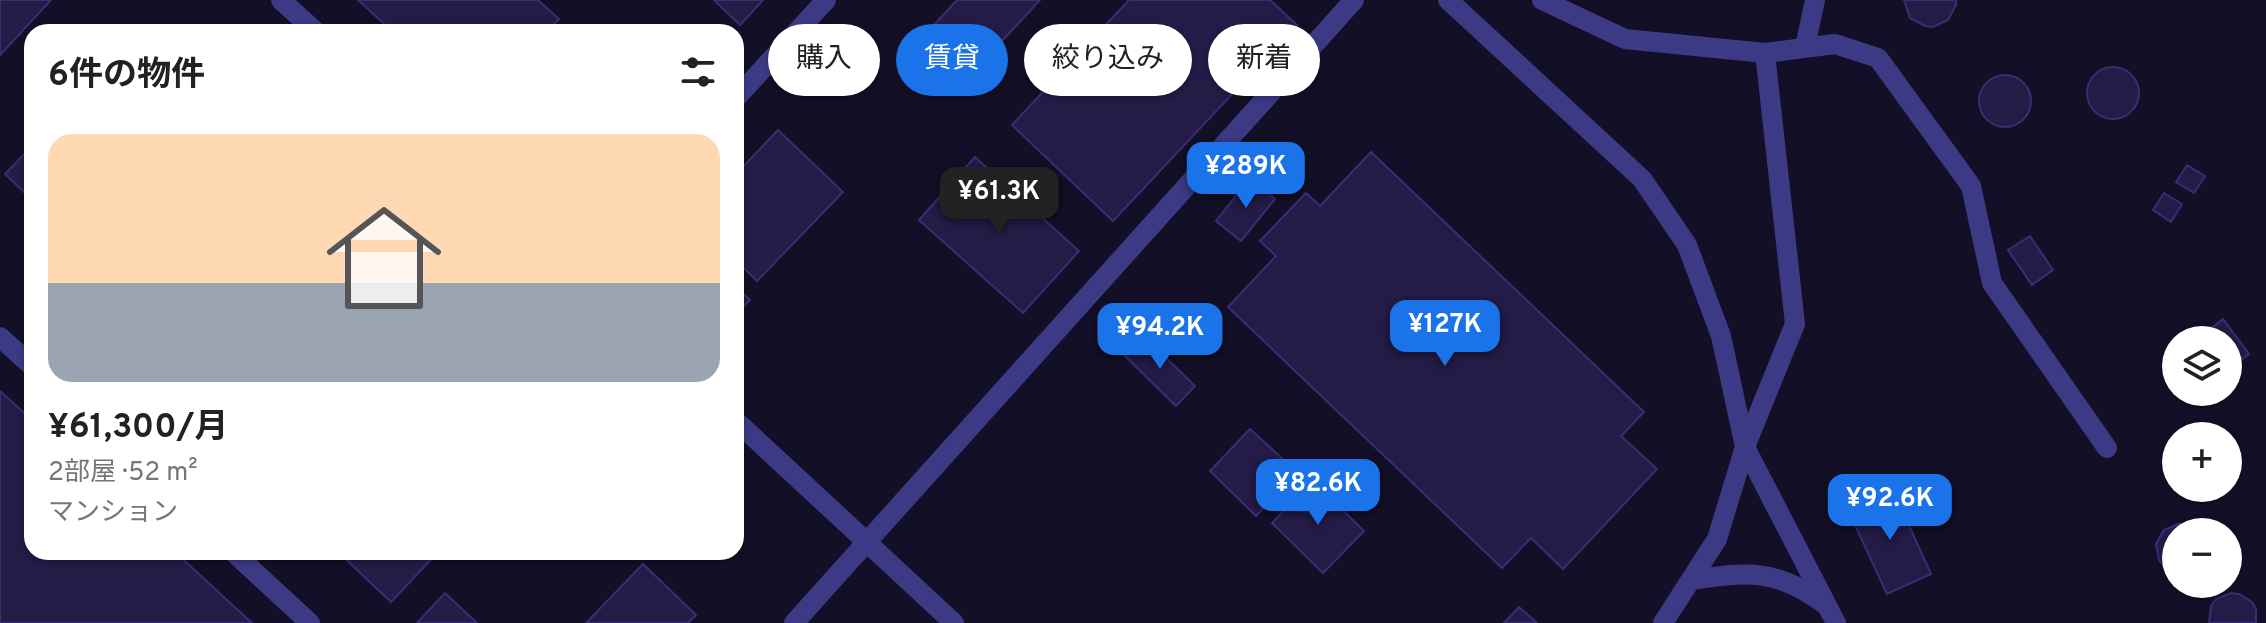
<!DOCTYPE html>
<html lang="ja">
<head>
<meta charset="utf-8">
<style>
  body { margin:0; font-family:Overpass,"Noto Sans JP",sans-serif; background:#f2f2f2; color:#222; height:100vh; display:flex; flex-direction:column; font-size:30px; white-space:nowrap }
  * { box-sizing:border-box; margin:0 }
  p { font-size:26px; color:#767676 }
  .icon { flex:none; width:44px; height:44px; fill:none; stroke:currentColor; stroke-width:2; stroke-linecap:round; stroke-linejoin:round }
  .map { position:relative; flex:1; overflow:hidden }
  .panel { position:absolute; left:24px; top:24px; width:720px; height:536px; display:flex; flex-direction:column; background:#fff; border-radius:24px; box-shadow:0 2px 6px #0004 }
  .panel>* { flex:none }
  .hud { position:absolute; left:768px; top:24px; width:760px; height:72px; display:flex; gap:16px }
  .fabs { position:absolute; left:2162px; top:326px; display:grid; gap:16px }
  .fabs a { display:grid; place-items:center; width:80px; height:80px; border-radius:50%; background:#fff; box-shadow:0 2px 6px #0004; font-size:40px }
  .price { position:absolute; translate:-50% -68px; padding:0 18px; border-radius:16px; background:#1a73e8; color:#fff; font-size:26px; line-height:52px; filter:drop-shadow(0 2px 4px #0008) }
  .price::after { content:''; position:absolute; left:50%; top:48px; width:24px; height:18px; margin-left:-12px; background:inherit; clip-path:polygon(0 0,100% 0,50% 100%) }
  .price.on { background:#222; color:#fff }
  ul { padding:0; list-style:none }
  li { display:grid; align-content:center; gap:16px; height:424px; padding:0 24px }
  li span { display:grid; place-items:center; height:248px; border-radius:24px; color:#555 }
  li>.icon { margin-inline-start:auto }
  span .icon { width:144px; height:144px; fill:#fffc; stroke-width:1 }
  li b { font-size:34px }
  h2 { display:flex; justify-content:space-between; align-items:center; height:96px; padding:0 24px; font-size:34px }
  .chip { padding:0 28px; border-radius:36px; background:#fff; box-shadow:0 2px 6px #0004; font-size:28px; line-height:72px }
  .chip.on { background:#1a73e8; color:#fff }
  .map>svg:first-child { display:block }
  .building { fill:#241b47; stroke:#3b2d73; stroke-width:2 }
  .lines { fill:none; stroke-linecap:round; stroke-linejoin:round }
  .minor { stroke:#3d3a85; stroke-width:20 }
</style>
</head>
<body>
<div class="map">
<svg width="2266" height="623" viewBox="0 0 2266 623">
  <rect width="100%" height="100%" fill="#130f26"/>
  <path class="building" d="M0,0h51l-51,55z
    M358,0h180l21,19 -12,13h-154z
    M714,0h49l-23,25z
    M957,0h83l-63,68 -44,-42z
    M1129,0h141l27,25 -184,196 -101,-96z
    M1904,0h52v5l-8,15 -15,7 -8,-1 -15,-8z
    M2087 93a26 26 0 1 1 52 0a26 26 0 1 1-52 0Z
    M1979 101a26 26 0 1 1 52 0a26 26 0 1 1-52 0Z
    M778,130l65,62 -86,89 -21,-21v-86z
    M32,146v54l-27,-26z
    M1371,152l273,260 -23,24 36,33 -94,100 -32,-31 -29,30 -274,-261 48,-51 -16,-15 46,-48 14,13z
    M975,157l104,94 -56,62 -104,-93z
    M2187,165l18,11 -11,17 -18,-11z
    M1250,178l25,21 -34,42 -25,-20z
    M2164,193l18,11 -11,18 -18,-12z
    M2030,236l23,34 -21,15 -24,-35z
    M736,287l14,13 -14,14z
    M2223,319l26,35 -19,14 -2,-28h-19l-5,-6z
    M1145,337l50,49 -19,20 -51,-50z
    M0,391l32,29v132h143l77,71h-252z
    M1250,429l47,43 -41,44 -46,-45z
    M1313,481l51,50 -41,42 -51,-50z
    M1893,490l38,84 -44,20 -39,-84z
    M2178,524h8l13,8h-23v40l-12,-6 -5,-6 -3,-16 8,-14z
    M338,552h100l-47,50z
    M643,564l53,51 -8,8h-102z
    M445,593l32,30h-60z
    M2231,593l8,1 13,8 4,7v14h-47l2,-17 5,-7z
    M1519,607l18,16h-33z"/>
  <g class="lines">
    <path class="minor" d="M281,0l35,32
      M1448,0l194,179 45,66 34,91 24,111 91,176
      M1542,0l83,39 140,14 70,-9 43,14 93,128 21,97 115,165
      M1805,47l10,-47
      M736,98l90,-98
      M0,337l32,29
      M736,421l218,202
      M233,552l77,71
      M1691,580c56,-8 84,-12 132,23
      M794,623l560,-623
      M1663,623l54,-84 28,-92 50,-123 -30,-271"/>
  </g>
</svg>
<div class="fabs">
<a><svg class="icon" aria-label="layers" viewBox="0 0 24 24"><path d="M12 4l9 5-9 5-9-5zM3 14l9 5 9-5"/></svg></a>
<a>+</a>
<a>−</a>
</div>
<b class="price" style="left:1246px;top:210px">¥289K</b>
<b class="price on" style="left:999px;top:235px">¥61.3K</b>
<b class="price" style="left:1445px;top:368px">¥127K</b>
<b class="price" style="left:1160px;top:371px">¥94.2K</b>
<b class="price" style="left:1318px;top:527px">¥82.6K</b>
<b class="price" style="left:1890px;top:542px">¥92.6K</b>
<div class="hud">
<a class="chip">購入</a>
<a class="chip on">賃貸</a>
<a class="chip">絞り込み</a>
<a class="chip">新着</a>
</div>
<section class="panel">
<h2>6件の物件<svg class="icon" aria-label="filters" viewBox="0 0 24 24"><path d="M4 7h16M4 17h16"/><circle cx="9" cy="7" r="2"/><circle cx="15" cy="17" r="2"/></svg></h2>
<ul>
<li><span style="background:linear-gradient(#ffd9b3 60%,#9aa5b1 0)"><svg class="icon" aria-label="home" viewBox="0 0 24 24"><path d="M3 11l9-7 9 7M6 9v11h12V9"/></svg></span><div><b>¥61,300/月</b><p>2部屋 · 52 m²</p><p>マンション</p></div></li>
</ul>
</section>
</div>
</body>
</html>
